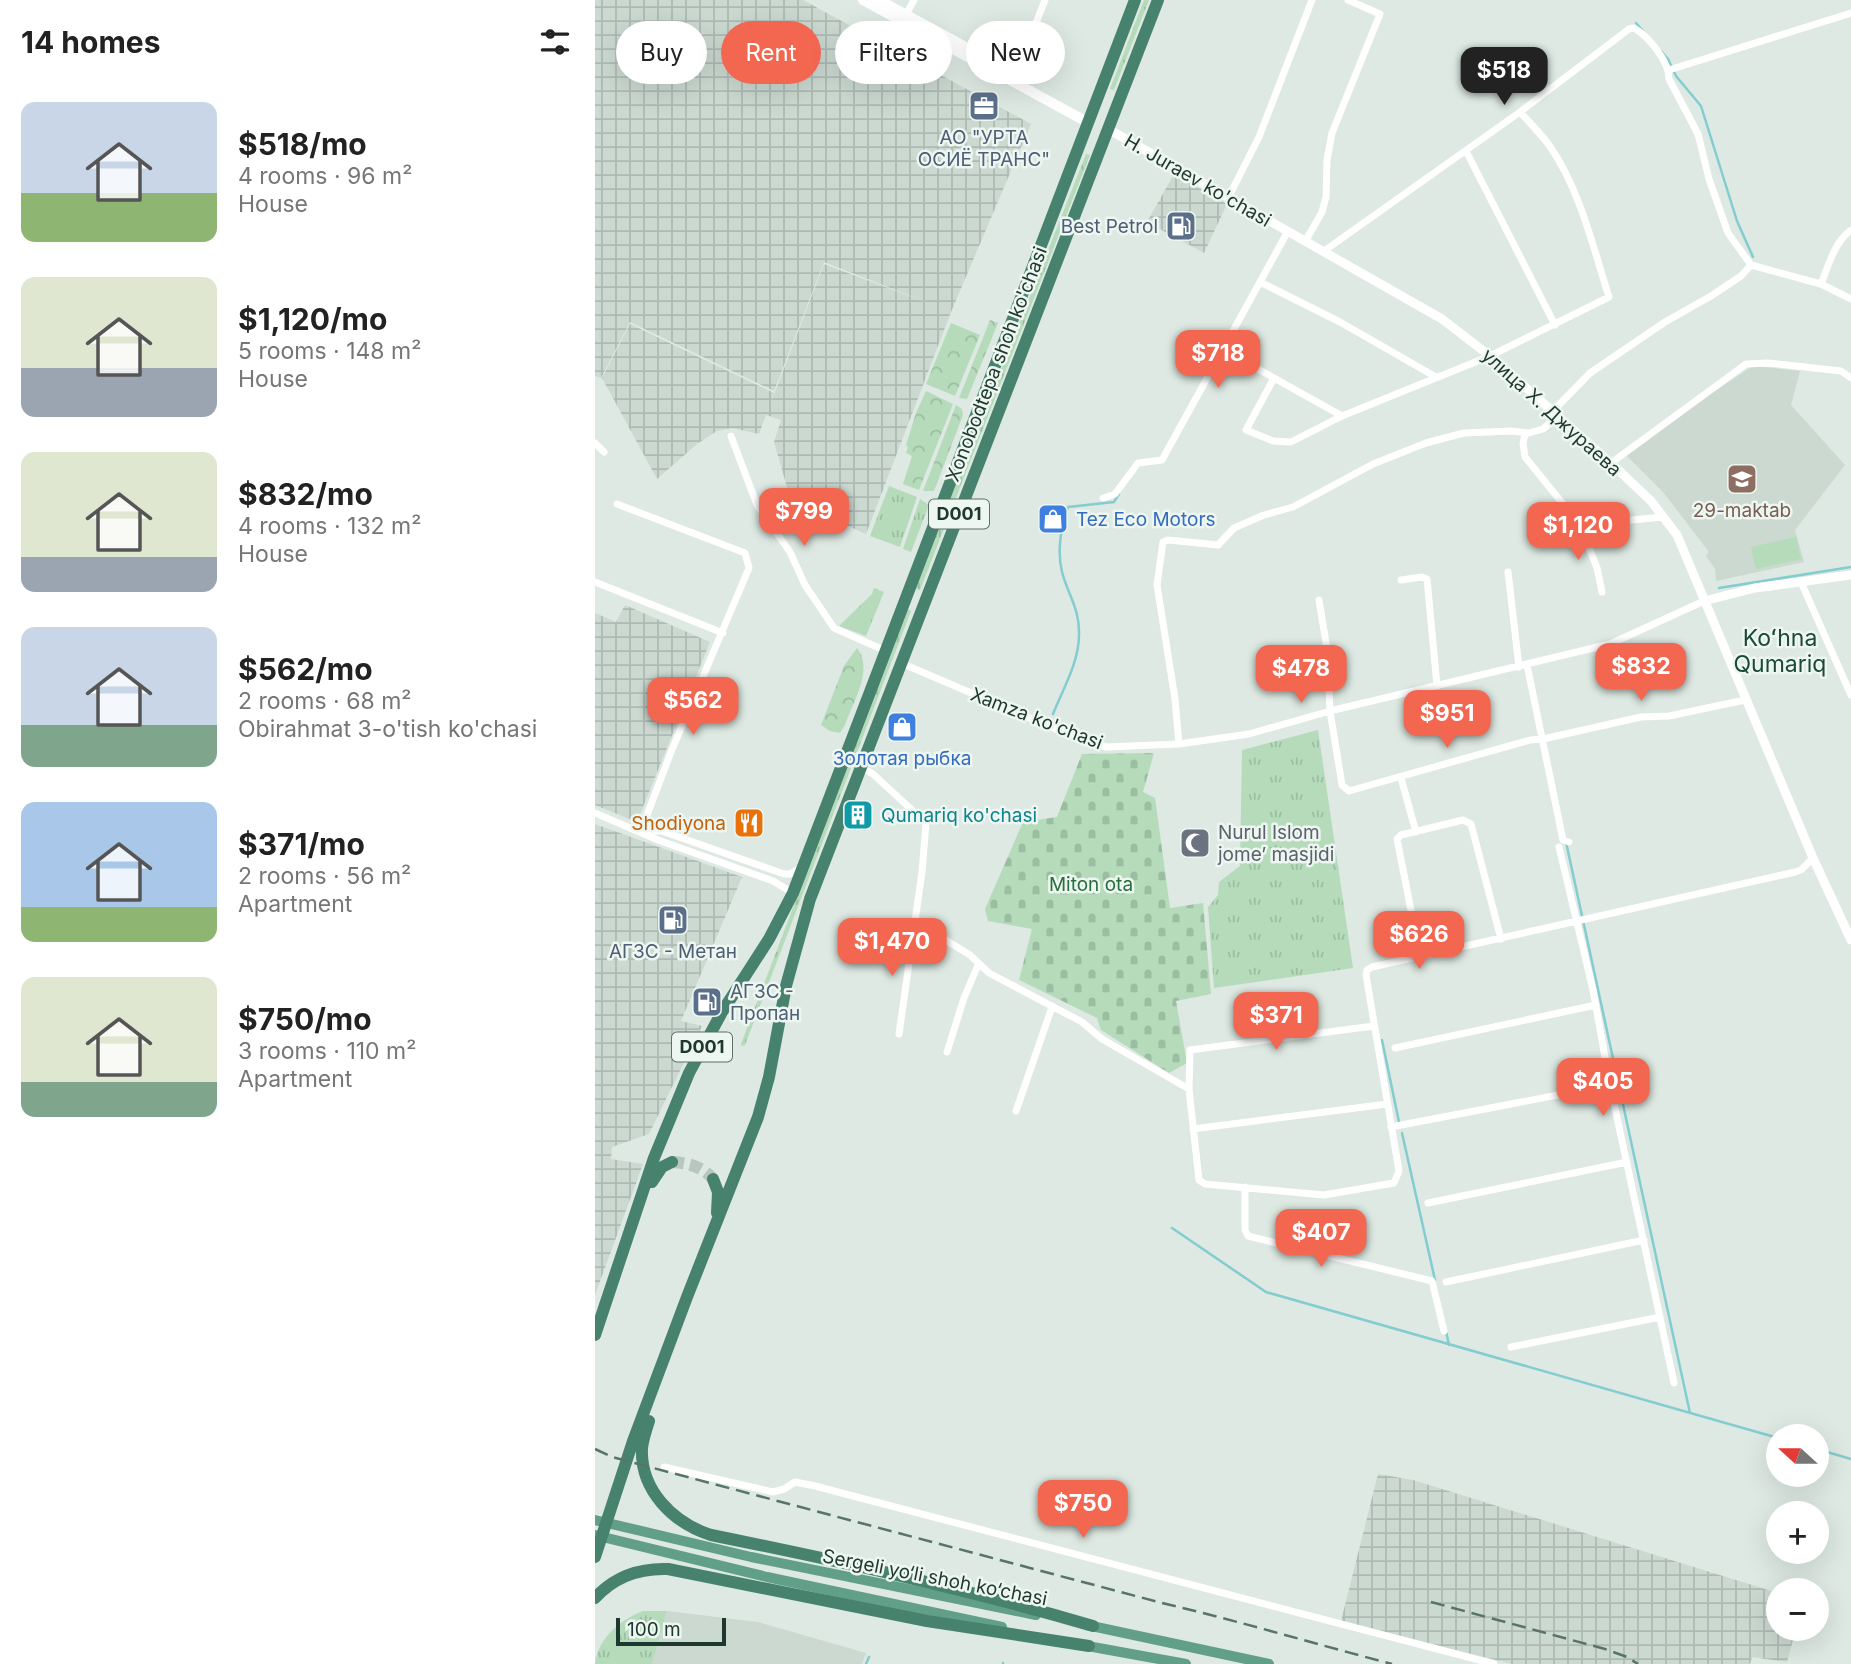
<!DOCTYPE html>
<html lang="en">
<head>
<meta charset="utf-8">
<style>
  body { margin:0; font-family:Inter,sans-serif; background:#f2f2f2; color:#222; height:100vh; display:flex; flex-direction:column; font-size:26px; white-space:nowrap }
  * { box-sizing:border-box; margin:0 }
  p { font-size:23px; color:#767676 }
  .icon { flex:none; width:38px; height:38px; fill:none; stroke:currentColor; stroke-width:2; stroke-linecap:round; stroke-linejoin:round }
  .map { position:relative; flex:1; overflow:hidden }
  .panel { display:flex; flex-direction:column; background:#fff; width:595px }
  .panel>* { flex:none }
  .top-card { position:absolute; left:21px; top:21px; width:665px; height:63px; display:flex; gap:14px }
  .needle { width:46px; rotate:291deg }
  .tools { position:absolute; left:1171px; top:1424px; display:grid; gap:14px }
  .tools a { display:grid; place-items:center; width:63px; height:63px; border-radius:50%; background:#fff; box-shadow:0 7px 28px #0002; font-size:35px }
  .scale { position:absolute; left:21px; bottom:18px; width:110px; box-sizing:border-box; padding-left:7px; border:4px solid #1f382f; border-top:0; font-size:19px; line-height:24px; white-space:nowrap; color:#1f382f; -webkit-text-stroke:5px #edf6f0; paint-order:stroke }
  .price { position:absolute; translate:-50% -60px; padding:0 16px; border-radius:14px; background:#f36751; color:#fff; font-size:23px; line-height:46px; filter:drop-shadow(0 2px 4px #0008) }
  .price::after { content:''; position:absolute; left:50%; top:42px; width:21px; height:16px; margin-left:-10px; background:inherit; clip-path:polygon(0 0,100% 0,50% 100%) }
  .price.current { background:#222; color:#fff }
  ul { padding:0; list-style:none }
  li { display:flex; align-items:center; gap:21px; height:175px; padding:0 21px }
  li span { display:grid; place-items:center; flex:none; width:196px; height:140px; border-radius:14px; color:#555 }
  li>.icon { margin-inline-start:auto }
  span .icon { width:84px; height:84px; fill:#fffc; stroke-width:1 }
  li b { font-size:30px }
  h2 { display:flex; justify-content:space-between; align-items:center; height:84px; padding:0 21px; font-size:30px }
  .pill { padding:0 24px; border-radius:32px; background:#fff; box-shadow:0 7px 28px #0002; font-size:24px; line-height:63px }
  .pill.current { background:#f36751; color:#fff }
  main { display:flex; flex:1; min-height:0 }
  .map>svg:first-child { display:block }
  .built { fill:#cbd9d1 }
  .industrial { fill:url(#industrial-grid) }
  .grass { fill:url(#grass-tufts) }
  .forest { fill:url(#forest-crowns) }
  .cemetery { fill:url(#cemetery-stones) }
  .garden { fill:#b5dbbb }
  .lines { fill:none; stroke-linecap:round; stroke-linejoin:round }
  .stream { stroke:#83ccd0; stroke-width:2.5 }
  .trunk-tunnel { stroke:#b7c6be; stroke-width:12; stroke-dasharray:12 6; stroke-linecap:butt }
  .minor { stroke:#fff; stroke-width:7 }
  .tertiary { stroke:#fff; stroke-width:9 }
  .secondary { stroke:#fff; stroke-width:10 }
  .primary { stroke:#619f88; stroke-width:10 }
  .trunk { stroke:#46826d; stroke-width:12 }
  .rail { stroke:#58746a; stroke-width:2.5; stroke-dasharray:14 7; stroke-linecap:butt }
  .labels { text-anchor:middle; stroke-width:5; stroke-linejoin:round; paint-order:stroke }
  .shield { fill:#edf6f0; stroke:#5d7169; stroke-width:2 }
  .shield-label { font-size:18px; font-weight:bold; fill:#1f382f }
  .service-label { font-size:19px; fill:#4e5e75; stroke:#edf6f0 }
  .street-label { font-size:19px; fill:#1f382f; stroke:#edf6f0 }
  .education-label { font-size:19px; fill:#785e54; stroke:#edf6f0 }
  .shop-label { font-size:19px; fill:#366cbe; stroke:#edf6f0; text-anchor:start }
  .culture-label { font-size:19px; fill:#0d838f; stroke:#edf6f0; text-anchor:start }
  .food-label { font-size:19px; fill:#c56008; stroke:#edf6f0; text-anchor:end }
  .worship-label { font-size:19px; fill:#5b616d; stroke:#edf6f0; text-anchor:start }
  .park-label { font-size:19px; fill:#296f3c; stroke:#edf6f0 }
  .quarter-label { font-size:23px; fill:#1b4a39; stroke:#edf6f0 }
</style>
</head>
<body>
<main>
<section class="panel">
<h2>14 homes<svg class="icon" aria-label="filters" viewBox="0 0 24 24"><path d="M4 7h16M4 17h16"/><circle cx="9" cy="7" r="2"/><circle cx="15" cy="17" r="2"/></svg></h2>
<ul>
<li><span style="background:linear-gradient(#c9d6e8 65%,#8fb573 0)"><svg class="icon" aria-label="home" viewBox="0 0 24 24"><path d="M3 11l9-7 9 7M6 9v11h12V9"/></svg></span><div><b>$518/mo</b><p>4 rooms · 96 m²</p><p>House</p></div></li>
<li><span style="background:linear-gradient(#dfe7d0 65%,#9aa5b1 0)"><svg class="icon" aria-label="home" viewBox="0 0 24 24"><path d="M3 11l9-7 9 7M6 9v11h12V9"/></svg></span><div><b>$1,120/mo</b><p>5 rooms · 148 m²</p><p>House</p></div></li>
<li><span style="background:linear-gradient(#dfe7d0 75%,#9aa5b1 0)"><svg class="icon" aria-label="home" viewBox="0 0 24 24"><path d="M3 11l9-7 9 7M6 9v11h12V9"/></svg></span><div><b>$832/mo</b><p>4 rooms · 132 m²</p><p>House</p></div></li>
<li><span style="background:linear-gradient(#c9d6e8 70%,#7fa58c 0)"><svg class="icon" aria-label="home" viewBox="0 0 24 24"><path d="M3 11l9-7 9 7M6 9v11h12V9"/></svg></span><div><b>$562/mo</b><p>2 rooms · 68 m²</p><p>Obirahmat 3-o'tish ko'chasi</p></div></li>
<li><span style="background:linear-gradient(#a9c7e8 75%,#8fb573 0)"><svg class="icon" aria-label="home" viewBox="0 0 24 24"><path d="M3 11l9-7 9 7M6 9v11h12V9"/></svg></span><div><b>$371/mo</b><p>2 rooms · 56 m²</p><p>Apartment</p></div></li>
<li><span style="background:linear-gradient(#dfe7d0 75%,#7fa58c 0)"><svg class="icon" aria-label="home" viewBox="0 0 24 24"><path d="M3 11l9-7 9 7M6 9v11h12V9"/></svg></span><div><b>$750/mo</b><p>3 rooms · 110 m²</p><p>Apartment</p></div></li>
</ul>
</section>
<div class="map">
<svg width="1256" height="1664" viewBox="0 0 1256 1664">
  <defs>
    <pattern id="industrial-grid" width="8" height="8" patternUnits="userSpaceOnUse" patternTransform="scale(1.75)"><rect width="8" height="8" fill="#cbd9d1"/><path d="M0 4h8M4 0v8" fill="none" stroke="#aebbb4"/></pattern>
    <pattern id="grass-tufts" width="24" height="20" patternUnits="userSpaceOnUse" patternTransform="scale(1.75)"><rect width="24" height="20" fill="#b5dbbb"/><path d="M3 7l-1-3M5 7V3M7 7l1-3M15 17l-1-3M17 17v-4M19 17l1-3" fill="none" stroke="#9bbda1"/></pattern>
    <pattern id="forest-crowns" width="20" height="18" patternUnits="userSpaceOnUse" patternTransform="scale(1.75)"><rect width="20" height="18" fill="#b5dbbb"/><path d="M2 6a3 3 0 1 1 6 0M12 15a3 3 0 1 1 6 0" fill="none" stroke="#9bbda1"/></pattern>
    <pattern id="cemetery-stones" width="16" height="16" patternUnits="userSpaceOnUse" patternTransform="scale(1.75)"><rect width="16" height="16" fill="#b5dbbb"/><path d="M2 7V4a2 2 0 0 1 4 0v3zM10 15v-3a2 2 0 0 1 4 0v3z" fill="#9bbda1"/></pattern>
  </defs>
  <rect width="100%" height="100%" fill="#dde9e2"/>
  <path class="built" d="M1158,366l47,5 -9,34 54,60 -50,65 9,32 -88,19 -1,-12 -9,-13 3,-4 -46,-60 -38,-38 38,-29z
    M72,1611l91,11 108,31 -4,11h-210z"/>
  <path class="industrial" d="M0,0h208l228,124 -80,188 -85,222 -54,-24 -23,-16 -15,-52 7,-22 -15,-5 -7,19 -27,-6 -15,3 -20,13 -40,35 -55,-101 28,-54 144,69 -4,12 54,-141 107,40 -107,-42 -50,129 -144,-69 -29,56 -6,-2z
    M579,174l53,30 -23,49 -57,-31z
    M30,605l85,37 -73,180 -42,-17v-192l21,9z
    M0,824l147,53 -61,144 21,5 -53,108 -37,13 -1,12 32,5 -48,131z
    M783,1474l35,6 365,113v36h18l-9,33 -35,-5 -2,7h-238l-171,-43z"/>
  <path class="grass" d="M549,0h5l-35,90 -4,-1z
    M491,154l4,1 -170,435 -5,-2z
    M294,486l28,11 -17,50 -30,-11z
    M325,499l9,6 -18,47 -8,-3z
    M279,588l10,4 -18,44 -27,-10 33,-32z
    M312,609l4,2 -166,434 -3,1 -1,-2z
    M723,730l35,238 -139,20 -6,-81 10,-12 1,-13 21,-16 2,-116z
    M48,1611h24l-15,53h-57c3,-26 25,-44 48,-53z"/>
  <path class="forest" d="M395,320l8,3 -31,76 -8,-1z
    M356,323l29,12 -25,61 -29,-12z
    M331,391l27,13 -34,86 -16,-6 9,-28 -6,-3 2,-6 -2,-2 10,-32z
    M361,405l6,4 1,6 -29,76h-11z
    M262,648c17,21 -4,54 -12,77l-5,8 -10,-2 -9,-6 23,-59z"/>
  <path class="cemetery" d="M559,753l-11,39 12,6 15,110 33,-5 8,91 -35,7 11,62 -18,10 -68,-43 -4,-12 -78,-38 13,-51 -44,-8 -3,-12 38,-87 34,-5 25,-63z"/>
  <path class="garden" d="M1201,537l5,22 -45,10 -5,-22z"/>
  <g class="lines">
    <path class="stream" d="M1041,23l7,8
      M1066,51l7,8 8,17 25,30 36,115 16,36
      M1124,588l132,-21
      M458,714c10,-25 26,-52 26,-79 1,-26 -11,-40 -17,-63 -5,-21 -1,-45 6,-65l46,-5 5,-8
      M971,842l124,571
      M787,1040l17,82
      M807,1133l33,147
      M577,1228l94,64 512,146
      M851,1331l3,14
      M1222,1449l34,10
      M271,1664l3,-7
      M408,1664v-1"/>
    <path class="trunk-tunnel" d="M77,1162c16,1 30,4 41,17"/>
    <path class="minor" d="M309,18l10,-18
      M1074,70l182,-57
      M416,81l9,-17 25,-64
      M871,151l89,174
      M633,198l31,-61 53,-137
      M711,240l16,-28 4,-15 1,-37 5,-27 48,-119 -32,-14
      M729,251l196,-139 109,-83 5,-1c15,9 35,33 35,51l29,55 11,45 19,54 23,32 70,19 30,15
      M665,282l80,40 96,55
      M1226,284c8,-19 13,-42 30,-54
      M629,350l118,66
      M679,378l-28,52 27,11 18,1 51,-26 148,-60 119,-59c-16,-50 -29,-108 -60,-152 -8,-11 -19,-22 -29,-33
      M957,412l38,-39 75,-51 46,-26 30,-20 10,-11
      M930,434l-2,9 2,14 55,68 17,43 5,24
      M136,436l26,69 33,47 15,33 29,43 52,23
      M0,443l9,9
      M1016,463l135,-99 22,-1 73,8 10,7
      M508,498l12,-4 23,-31 24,-3 126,-229
      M22,504l128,49 4,15 -78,184 -30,79
      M985,525l83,-8
      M913,572l11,95
      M806,580l21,-3 5,2 10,107
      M0,582l128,51
      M1206,582l50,113
      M724,600l8,49 3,62 12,74 7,6 181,-51 13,-1 98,-22 28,-1 76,-16
      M306,663l185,79 20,5 73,-3 70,-10 81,-23 280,-67 94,-43
      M932,665l36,175 6,2
      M584,744l-4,-45 -18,-114 6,-43 5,-2 50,5 16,-17 30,-13 29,-8 80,-43 53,-21 38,-10 47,-2 18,2 14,-4 15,-13
      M266,767l12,7 53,49 -4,49 -23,162
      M806,778l15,54
      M0,813l63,27 115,41 20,12
      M50,831h17l122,43h6l12,-7
      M964,847l34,143 17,95 64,298
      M318,926l23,8 34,21 19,18 93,49 20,17 87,50
      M825,956l-23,-117 4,-4 62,-15 8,4 30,115
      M779,1026l-184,24 -1,39 10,91 6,4 119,11 70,-12 5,-12 -33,-196 1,-5 5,-3 423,-95 6,-2 12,-12
      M800,1048l201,-43
      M352,1052l17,-54 14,-33
      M421,1111l36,-104
      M796,1127l219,-42
      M598,1129l194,-25
      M650,1187v43l3,6 184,45 12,50
      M833,1203l199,-41
      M851,1282l198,-42
      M916,1347l149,-30
      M69,1467l109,25 11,-3 11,-7 20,4 679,178"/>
    <path class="tertiary" d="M513,129l334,190 48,37 121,107 40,38 26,34 136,323 38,82
      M1109,601l51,-13 96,-13"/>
    <path class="secondary" d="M268,0l226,123
      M284,0l114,62"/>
    <path class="primary" d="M0,1520l156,37 285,58
      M0,1535l172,42 235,50
      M492,1625l182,39
      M487,1645l104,19"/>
    <path class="trunk" d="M118,1179l5,13 -1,21
      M57,1182l10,-15 10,-5
      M0,1335l59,-177 35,-85 33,-61 47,-73 24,-46 342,-893
      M54,1421c-3,9 -6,18 -7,27 -2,42 31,75 69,87 128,26 256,54 382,91
      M0,1557l38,-116 54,-144 71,-180 11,-40 17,-91 24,-87 348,-899
      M0,1598c19,-21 45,-30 73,-29l259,52 162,25"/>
    <path class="rail" d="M0,1449l17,8 550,146c77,18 153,41 230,61
      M836,1602l174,47 22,8 11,7"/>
  </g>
  <defs>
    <g id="office-square" transform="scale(1.575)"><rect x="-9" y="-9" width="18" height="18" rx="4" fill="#5c6f8a" stroke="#edf6f0"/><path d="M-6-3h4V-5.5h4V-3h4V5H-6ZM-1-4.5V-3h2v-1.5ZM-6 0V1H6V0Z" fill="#fff"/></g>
    <g id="fuel-square" transform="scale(1.575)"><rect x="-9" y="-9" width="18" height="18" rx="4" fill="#5c6f8a" stroke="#edf6f0"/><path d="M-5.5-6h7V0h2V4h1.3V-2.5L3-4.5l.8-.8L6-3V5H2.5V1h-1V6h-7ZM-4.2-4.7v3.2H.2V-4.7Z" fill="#fff"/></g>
    <g id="school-square" transform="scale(1.575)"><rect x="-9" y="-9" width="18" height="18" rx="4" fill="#8d6e63" stroke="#edf6f0"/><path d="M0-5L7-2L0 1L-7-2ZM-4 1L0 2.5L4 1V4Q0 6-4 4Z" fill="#fff"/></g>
    <g id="shop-square" transform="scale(1.575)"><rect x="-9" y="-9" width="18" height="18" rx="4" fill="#3f7fe0" stroke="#edf6f0"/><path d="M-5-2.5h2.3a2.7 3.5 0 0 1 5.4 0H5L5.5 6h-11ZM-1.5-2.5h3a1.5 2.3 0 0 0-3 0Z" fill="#fff"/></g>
    <g id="building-square" transform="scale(1.575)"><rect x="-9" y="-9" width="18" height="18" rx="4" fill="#0f9aa8" stroke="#edf6f0"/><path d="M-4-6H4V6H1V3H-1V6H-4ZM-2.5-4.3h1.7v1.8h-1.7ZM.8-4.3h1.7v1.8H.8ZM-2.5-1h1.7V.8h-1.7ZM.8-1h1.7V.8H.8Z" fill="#fff"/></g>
    <g id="restaurant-square" transform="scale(1.575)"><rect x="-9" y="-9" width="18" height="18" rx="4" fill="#e8710a" stroke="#edf6f0"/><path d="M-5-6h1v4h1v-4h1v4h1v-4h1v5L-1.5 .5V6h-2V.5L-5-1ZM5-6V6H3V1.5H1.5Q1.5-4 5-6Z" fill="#fff"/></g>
    <g id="mosque-square" transform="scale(1.575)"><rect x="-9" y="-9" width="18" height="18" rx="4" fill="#6b7280" stroke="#edf6f0"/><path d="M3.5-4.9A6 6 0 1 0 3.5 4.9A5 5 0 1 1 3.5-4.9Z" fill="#fff"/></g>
  </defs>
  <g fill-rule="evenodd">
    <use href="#office-square" x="389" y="106"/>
    <use href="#fuel-square" x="586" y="226"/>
    <use href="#school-square" x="1147" y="479"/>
    <use href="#shop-square" x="458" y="519"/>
    <use href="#shop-square" x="307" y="727"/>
    <use href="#building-square" x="263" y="815"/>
    <use href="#restaurant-square" x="154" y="823"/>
    <use href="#mosque-square" x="600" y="843"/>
    <use href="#fuel-square" x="78" y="920"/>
    <use href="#fuel-square" x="112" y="1002"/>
  </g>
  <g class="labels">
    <g class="shield">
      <rect x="334" y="499.5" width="60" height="29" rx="5"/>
      <rect x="77" y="1032.5" width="60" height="29" rx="5"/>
    </g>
    <g class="shield-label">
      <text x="364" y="520">D001</text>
      <text x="107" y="1053">D001</text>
    </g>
    <g class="service-label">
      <text x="389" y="144">АО "УРТА<tspan x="389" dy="22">ОСИЁ ТРАНС"</tspan></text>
      <text x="563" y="233" text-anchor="end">Best Petrol</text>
      <text x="78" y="958">АГЗС - Метан</text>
      <text x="135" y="998" text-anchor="start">АГЗС -<tspan x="135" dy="22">Пропан</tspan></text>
    </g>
    <g class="street-label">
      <text transform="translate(603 180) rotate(30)" y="7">H. Juraev ko'chasi</text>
      <text transform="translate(401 364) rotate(-69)" y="7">Xonobodtepa shoh ko'chasi</text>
      <text transform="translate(957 412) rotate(42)" y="7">улица Х. Джураева</text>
      <text transform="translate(442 718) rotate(21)" y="7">Xamza ko'chasi</text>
      <text transform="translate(340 1577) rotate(11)" y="7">Sergeli yo‘li shoh ko‘chasi</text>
    </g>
    <g class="education-label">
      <text x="1147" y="517">29-maktab</text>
    </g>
    <g class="shop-label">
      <text x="481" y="526">Tez Eco Motors</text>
      <text x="307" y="765" text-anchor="middle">Золотая рыбка</text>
    </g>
    <g class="culture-label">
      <text x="286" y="822">Qumariq ko'chasi</text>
    </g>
    <g class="food-label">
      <text x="131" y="830">Shodiyona</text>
    </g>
    <g class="worship-label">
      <text x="623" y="839">Nurul Islom<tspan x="623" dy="22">jome’ masjidi</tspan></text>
    </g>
    <g class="park-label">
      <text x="496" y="891">Miton ota</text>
    </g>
    <g class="quarter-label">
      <text x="1185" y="646">Koʻhna<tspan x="1185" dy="26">Qumariq</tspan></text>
    </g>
  </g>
</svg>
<div class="tools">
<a><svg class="needle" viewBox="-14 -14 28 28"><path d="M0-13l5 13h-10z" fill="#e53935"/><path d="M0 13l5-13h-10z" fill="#767676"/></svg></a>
<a>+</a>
<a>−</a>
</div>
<div class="scale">100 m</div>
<b class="price current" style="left:909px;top:107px">$518</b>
<b class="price" style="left:623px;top:390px">$718</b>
<b class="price" style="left:209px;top:548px">$799</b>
<b class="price" style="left:983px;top:562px">$1,120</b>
<b class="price" style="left:1046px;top:703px">$832</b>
<b class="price" style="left:706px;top:705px">$478</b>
<b class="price" style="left:98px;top:737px">$562</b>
<b class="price" style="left:852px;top:750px">$951</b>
<b class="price" style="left:824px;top:971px">$626</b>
<b class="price" style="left:297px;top:978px">$1,470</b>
<b class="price" style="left:681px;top:1052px">$371</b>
<b class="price" style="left:1008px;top:1118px">$405</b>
<b class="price" style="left:726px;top:1269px">$407</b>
<b class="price" style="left:488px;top:1540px">$750</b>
<div class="top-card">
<a class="pill">Buy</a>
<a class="pill current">Rent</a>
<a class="pill">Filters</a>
<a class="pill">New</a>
</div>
</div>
</main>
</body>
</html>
